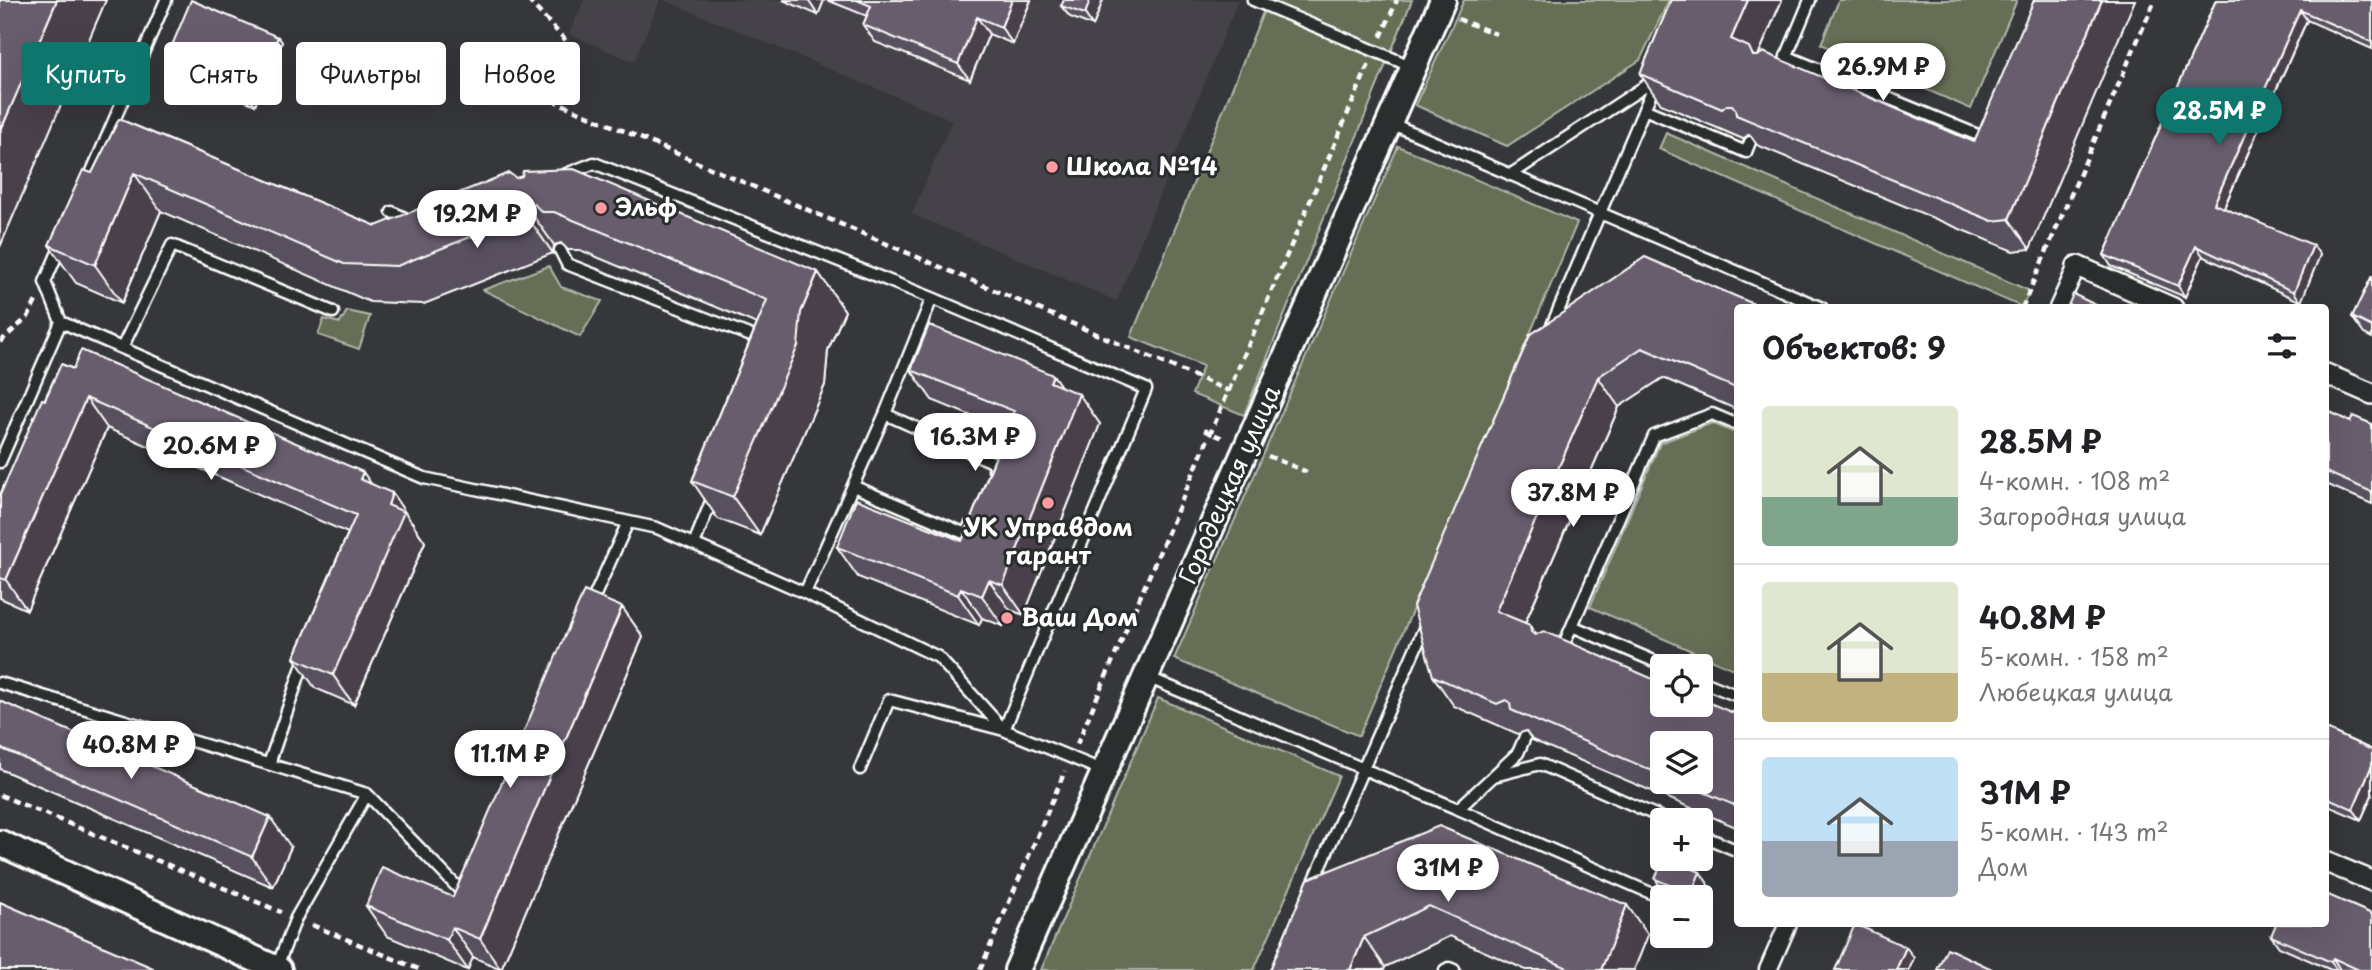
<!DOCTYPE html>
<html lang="ru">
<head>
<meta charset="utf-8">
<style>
  body { margin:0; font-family:"Playpen Sans",sans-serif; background:#f2f2f2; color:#202124; height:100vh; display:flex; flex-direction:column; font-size:26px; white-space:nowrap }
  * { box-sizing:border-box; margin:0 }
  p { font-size:23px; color:#757577 }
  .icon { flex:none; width:38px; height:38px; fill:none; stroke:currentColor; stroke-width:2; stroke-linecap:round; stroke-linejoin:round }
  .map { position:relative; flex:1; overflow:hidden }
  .drawer { position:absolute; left:1734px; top:304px; width:595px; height:623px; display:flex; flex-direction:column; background:#fff; border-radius:7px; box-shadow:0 7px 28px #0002 }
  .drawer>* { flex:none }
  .banner { position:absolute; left:21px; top:42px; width:665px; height:63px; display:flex; gap:14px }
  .controls { position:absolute; left:1650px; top:654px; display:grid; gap:14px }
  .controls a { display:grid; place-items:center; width:63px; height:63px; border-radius:7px; background:#fff; box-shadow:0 7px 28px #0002; font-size:35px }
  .price { position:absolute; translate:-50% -60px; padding:0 16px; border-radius:24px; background:#fff; color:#222; font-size:23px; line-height:46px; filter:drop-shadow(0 2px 4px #0008) }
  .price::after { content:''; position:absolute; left:50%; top:42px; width:21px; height:16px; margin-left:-10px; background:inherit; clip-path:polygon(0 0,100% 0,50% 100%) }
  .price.selected { background:#0f766e; color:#fff }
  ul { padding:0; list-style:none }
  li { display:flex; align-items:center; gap:21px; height:175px; padding:0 28px }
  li+li { border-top:2px solid #e0e0e0 }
  li span { display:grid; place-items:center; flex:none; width:196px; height:140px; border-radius:7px; color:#555 }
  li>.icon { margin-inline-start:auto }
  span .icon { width:84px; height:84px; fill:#fffc; stroke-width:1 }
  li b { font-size:30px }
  h2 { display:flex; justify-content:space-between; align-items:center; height:84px; padding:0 28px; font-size:30px }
  .chip { padding:0 24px; border-radius:7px; background:#fff; box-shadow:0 7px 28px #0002; font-size:24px; line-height:63px }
  .chip.selected { background:#0f766e; color:#fff }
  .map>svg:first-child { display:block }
  .built { fill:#45424a }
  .green { fill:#666e54; stroke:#b2b6aa; stroke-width:2 }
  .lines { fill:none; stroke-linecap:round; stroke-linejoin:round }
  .service-casing { stroke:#fff; stroke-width:15 }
  .pedestrian-casing { stroke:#fff; stroke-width:21 }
  .minor-casing { stroke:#fff; stroke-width:24 }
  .tertiary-casing { stroke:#fff; stroke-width:30 }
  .path { stroke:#fff; stroke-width:4.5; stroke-dasharray:7 5; stroke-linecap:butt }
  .service { stroke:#2a2d2e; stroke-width:10 }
  .pedestrian { stroke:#2a2d2e; stroke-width:16 }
  .minor { stroke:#2a2d2e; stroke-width:19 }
  .tertiary { stroke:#2a2d2e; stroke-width:24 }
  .wall { fill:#59505e; stroke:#fff; stroke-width:2; fill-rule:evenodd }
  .shaded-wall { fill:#48414c; stroke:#fff; stroke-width:2 }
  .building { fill:#675d6d; stroke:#fff; stroke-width:2 }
  .poi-dot { fill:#ff9aa2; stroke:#2a2d2e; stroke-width:2.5 }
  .labels { text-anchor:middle; stroke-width:6; stroke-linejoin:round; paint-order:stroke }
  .poi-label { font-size:24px; font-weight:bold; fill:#fff; stroke:#2a2d2e; text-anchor:start }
  .street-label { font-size:24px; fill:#fff; stroke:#2a2d2e }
</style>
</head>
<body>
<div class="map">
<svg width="2372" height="970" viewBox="0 0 2372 970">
  <rect width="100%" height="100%" fill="#36373b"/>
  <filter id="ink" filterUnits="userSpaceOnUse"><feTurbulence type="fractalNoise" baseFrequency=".0143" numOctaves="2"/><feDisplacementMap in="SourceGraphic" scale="14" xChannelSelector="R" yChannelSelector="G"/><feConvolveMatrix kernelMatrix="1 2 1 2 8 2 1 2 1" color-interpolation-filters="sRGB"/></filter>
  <g filter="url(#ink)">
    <path class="built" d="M584,0h76l-26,62 -65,-28z
      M664,0h574l-121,301 -205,-87 40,-94z"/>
    <path class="green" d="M1268,0h144l-168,415 -52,-21 11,-28 -72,-29z
      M1464,0h205l-29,60 -133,86 -92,-41z
      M1839,0h178l-46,109 -150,-65z
      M1666,133l364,158 -8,16 -363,-158z
      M1398,146l179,77 -218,513 -185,-77z
      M549,266l12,21 41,14 -22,36 -97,-47z
      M347,311l23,5 -11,33 -41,-14 6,-16 16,4z
      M1712,423l26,11v237l-148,-64 70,-164z
      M1158,698l181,78 -85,194h-213z"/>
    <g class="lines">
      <g class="service-casing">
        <path id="service" d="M1253,0l160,67
          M1786,56l199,82
          M1785,60l25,-60
          M1644,109l102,43 4,-10
          M1390,123l432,185
          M564,175l30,-12 338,135 214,91 -142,341 -115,-30 -29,69
          M1510,175l146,-96
          M87,183l79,-183
          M392,212l19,9
          M560,250l7,14 197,77
          M932,298l-47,116 -80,179 133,64 66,73 100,41
          M61,322l-16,-40 16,-37
          M1550,330l107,-251
          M122,348l50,-103 161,67
          M885,414l112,50 -3,6
          M0,462l61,-140 363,156 233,50 148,65
          M853,486l113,48 4,-9
          M694,544l20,-50
          M590,606l38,-84
          M1572,626l82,-190 58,-22 26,11
          M1561,651l11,-25 96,41
          M1147,677l311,132 60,-56 7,-16
          M1701,681l37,15
          M0,683l367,111 -71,124 -20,51
          M269,764l36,-106
          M1494,776l46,-12 129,57
          M367,794l94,97 3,-7
          M1458,809l204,89
          M1701,835l37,16
          M1312,886l114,-262
          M1701,915l4,2
          M1445,970l4,-2 5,2"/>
      </g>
      <g class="pedestrian-casing">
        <path id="pedestrian" d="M2058,308l19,-42
          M1768,970l20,-46"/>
      </g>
      <g class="minor-casing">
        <path id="minor" d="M2077,266l96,42
          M2326,374l46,20
          M2326,862l46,19"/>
      </g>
      <g class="tertiary-casing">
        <path id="tertiary" d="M0,843l279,127
          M1017,970l426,-970"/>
      </g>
      <path class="path" d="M528,0l43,46 -19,54 677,291
        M1458,19l38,15
        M1381,37l16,-37
        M2022,308l133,-308
        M0,342l28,-25 8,-16
        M1204,430l21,9
        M1268,456l39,16
        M1077,744l292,-680
        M0,795l281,117
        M312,925l109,45
        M980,970l85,-199"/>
      <use href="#service" class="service"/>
      <use href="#pedestrian" class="pedestrian"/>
      <use href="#minor" class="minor"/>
      <use href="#tertiary" class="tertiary"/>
    </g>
    <path class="wall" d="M783,0h41l-6,15z
      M827,0h204l-18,44 -24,-10 -19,46 -95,-38 -12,-17 4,-9z
      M1064,0h39l-10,26 -23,-9 -9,-11z
      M1671,0h111l-24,56 216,86 56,107 -17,2 -256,-106 -7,-10h-2l-5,4 -82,-35 -21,-30z
      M2216,0h156v49l-65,-29 -83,188 96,47 -19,47 -98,-46 -18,41 -74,-31 -7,-11z
      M278,37l4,5 -27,63 -86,-37 -4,-6z
      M119,119l257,107 140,-48 302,94 27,39 -17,39 -3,35 -65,150 -42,-16 -26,-38 65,-157 -177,-74h-12l-7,-7 -7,2 -1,8 -129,51 -54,-2 -209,-91 -39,92 -46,-20 -27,-38 43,-72z
      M2372,276v62l-8,-4 -12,-17z
      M1738,308v102l-75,-32 -44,29 -94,216 5,2 6,9 197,79 5,-11v126l-206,-88 -6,-9 -8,3 -64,-28 -21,-30 97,-341zM1662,744l39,38h-39z
      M61,364l310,120 42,39v1l12,18 -71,163 -39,-17 -21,-30 54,-125 -241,-105 -80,182 -27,-12v-103z
      M911,370l142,5 8,12 39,37 -76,191 -14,-5 -7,16 -21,-8 -3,7 -121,-48 -21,-30 125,-6 44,-111 -74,-30z
      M2326,410l24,12 22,2v80l-46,-20z
      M622,607l21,30 -142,332 -28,-12 -6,13 -80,-34 -21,-30 87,-9z
      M0,701l291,146 -18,40 -273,-118z
      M2326,729l46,21v45l-11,25 -35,-15z
      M1700,872l8,12 -7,16v-2h-21l-17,-8 -8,-11z
      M1308,879l340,56 -14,35h-108l-76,-34 -65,31 -1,3h-114z
      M2271,936l101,34h-41l-52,-23z"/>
    <path class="shaded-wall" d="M57,0h49l-106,247v-115z
      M808,0h16l-6,15z
      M1012,0h19l-18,44 -12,-17z
      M1090,0h13l-10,26 -8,-12z
      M1748,0h34l-25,58 -26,-19z
      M2102,0h33l-105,249 -21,-30z
      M2300,10l7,10 -86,194 -7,-10z
      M977,17l12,17 -19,46 -12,-16z
      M278,37l4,5 -27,63 -4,-6z
      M134,173l27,38 -39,92 -27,-38z
      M527,207l27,38 -1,8 -27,-38z
      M2313,245l7,10 -19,47 -7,-10z
      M2196,246l7,10 -18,41 -7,-11z
      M818,272l27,39 -17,39 -3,35 -65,150 -27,-38 68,-185z
      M1053,375l21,30 -24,-23z
      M1598,377l21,30 -102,234 -21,-30z
      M1079,394l21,30 -76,191 -21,-30z
      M86,398l21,30 -80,182 -21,-30z
      M363,472l21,30 -24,-23z
      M392,493l33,49 -71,163 -21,-30 55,-170z
      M989,580l21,30 -7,16 -21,-30z
      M961,588l21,30 -3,7 -21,-30z
      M622,607l21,30 -142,332 -21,-30z
      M2372,765v30l-11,25 -8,-11z
      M1738,797v14l-4,-6z
      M270,817l21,30 -18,40 -21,-30z
      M1700,872l8,12 -7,16v-2h-8l-2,-4z
      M1627,905l21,30 -14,35h-33z
      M452,927l21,30 -5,13 -21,-30z
      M1364,937l21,30 -1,3h-34z
      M1906,947l8,11 -5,12h-13z
      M2333,958l7,12h-3l-6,-8z"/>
    <path class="building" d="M0,0h57l-57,132z
      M191,0l87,37 -27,62 -86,-37z
      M857,0h155l-11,27 -24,-10 -19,47 -95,-39 8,-19z
      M1064,0h26l-5,14 -24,-8z
      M1671,0h77l-17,39 18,8 4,9h5l5,-4 211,90 60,-142h68l-93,219 -17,2 -256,-106v-5l-4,-5h-5l-5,4 -82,-35z
      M2216,0h156v42l-72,-32 -86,194 99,41 -19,47 -98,-46 -18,40 -74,-31z
      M119,119l257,107 133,-53 7,5 6,-2 1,-5 51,-2 244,103 -17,40 -3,34 -65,151 -41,-16 75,-181 -213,-88h-12l-8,-8 -7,3 -1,8 -129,51 -53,-2 -210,-91 -39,92 -46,-20 34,-75 9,3z
      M1645,257l118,51h-25v81l-96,-41 -44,29 -102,234 34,14 1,7 4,3 9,-4 118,52v22h39v-6l32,14 5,-11v95l-4,8 -54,-23h21v-38h-39v31l-151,-65 -1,-7 -4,-3 -9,4 -64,-28 -20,-70 117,-271z
      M2372,276v51l-20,-10z
      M2073,294l29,14h-35z
      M929,325l124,50 -3,7 29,12 -76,191 -14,-5 -7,16 -21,-8 -3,7 -121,-48 19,-48 106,42 52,-130 -103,-41z
      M81,350l282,122 -3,7 32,14 -4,12 16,7 -71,163 -39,-17 62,-143 -270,-117 -80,182 -6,-2v-83l42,-96 3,1 16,-36 12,5z
      M2326,410l24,12 3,-6 19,8v68l-46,-20z
      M584,591l38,16 -142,332 -28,-12 -5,13 -81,-34 16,-39 71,30z
      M0,701l270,116 -18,40 -252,-109z
      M2326,729l46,21v15l-19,44 -27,-12z
      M1439,826l188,79 -26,65h-29l-143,-64 -65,31 -14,33h-80l38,-91z
      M1663,859h8l29,13 -9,22 -36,-15z
      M2326,894l46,20v56h-13l-26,-12 -2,4 -60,-26 5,-12h50z
      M0,902l153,66v2h-153z
      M1855,924l51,23 -10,23h-61z
      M1947,948l47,22h-57z"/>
  </g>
  <g class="poi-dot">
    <circle cx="1052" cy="167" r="7"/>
    <circle cx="601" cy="208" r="7"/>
    <circle cx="1048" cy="503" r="7"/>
    <circle cx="1007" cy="618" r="7"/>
  </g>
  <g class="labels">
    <g class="poi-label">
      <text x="1066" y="175">Школа №14</text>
      <text x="615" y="216">Эльф</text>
      <text x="1048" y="536" text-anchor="middle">УК Управдом<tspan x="1048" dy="28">гарант</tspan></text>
      <text x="1021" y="626">Ваш Дом</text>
    </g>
    <g class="street-label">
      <text transform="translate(1230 485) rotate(-66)" y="8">Городецкая улица</text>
    </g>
  </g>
</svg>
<div class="controls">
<a><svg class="icon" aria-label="locate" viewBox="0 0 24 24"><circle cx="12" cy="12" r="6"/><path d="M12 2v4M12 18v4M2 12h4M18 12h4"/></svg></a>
<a><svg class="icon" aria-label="layers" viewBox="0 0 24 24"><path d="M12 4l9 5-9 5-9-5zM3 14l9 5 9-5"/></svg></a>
<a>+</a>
<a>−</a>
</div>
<b class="price" style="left:1883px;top:103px">26.9M ₽</b>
<b class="price selected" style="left:2219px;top:147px">28.5M ₽</b>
<b class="price" style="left:477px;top:250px">19.2M ₽</b>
<b class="price" style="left:975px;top:473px">16.3M ₽</b>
<b class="price" style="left:211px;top:482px">20.6M ₽</b>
<b class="price" style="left:1573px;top:529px">37.8M ₽</b>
<b class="price" style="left:131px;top:781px">40.8M ₽</b>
<b class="price" style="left:510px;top:790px">11.1M ₽</b>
<b class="price" style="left:1448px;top:904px">31M ₽</b>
<div class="banner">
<a class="chip selected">Купить</a>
<a class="chip">Снять</a>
<a class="chip">Фильтры</a>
<a class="chip">Новое</a>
</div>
<section class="drawer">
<h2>Объектов: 9<svg class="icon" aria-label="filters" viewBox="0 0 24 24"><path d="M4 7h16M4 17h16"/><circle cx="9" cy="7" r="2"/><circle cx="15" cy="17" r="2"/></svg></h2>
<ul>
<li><span style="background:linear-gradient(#dfe7d0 65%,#7fa58c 0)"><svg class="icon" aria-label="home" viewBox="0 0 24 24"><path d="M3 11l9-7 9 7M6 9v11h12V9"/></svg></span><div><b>28.5M ₽</b><p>4-комн. · 108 m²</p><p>Загородная улица</p></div></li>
<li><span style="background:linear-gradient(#dfe7d0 65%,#c2b280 0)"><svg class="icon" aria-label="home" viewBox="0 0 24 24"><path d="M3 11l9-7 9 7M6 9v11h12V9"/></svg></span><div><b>40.8M ₽</b><p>5-комн. · 158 m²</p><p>Любецкая улица</p></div></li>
<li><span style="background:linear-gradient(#bfe0f5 60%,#9aa5b1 0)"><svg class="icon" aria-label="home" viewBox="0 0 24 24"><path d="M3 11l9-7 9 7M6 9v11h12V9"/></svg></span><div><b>31M ₽</b><p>5-комн. · 143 m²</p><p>Дом</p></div></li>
</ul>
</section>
</div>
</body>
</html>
